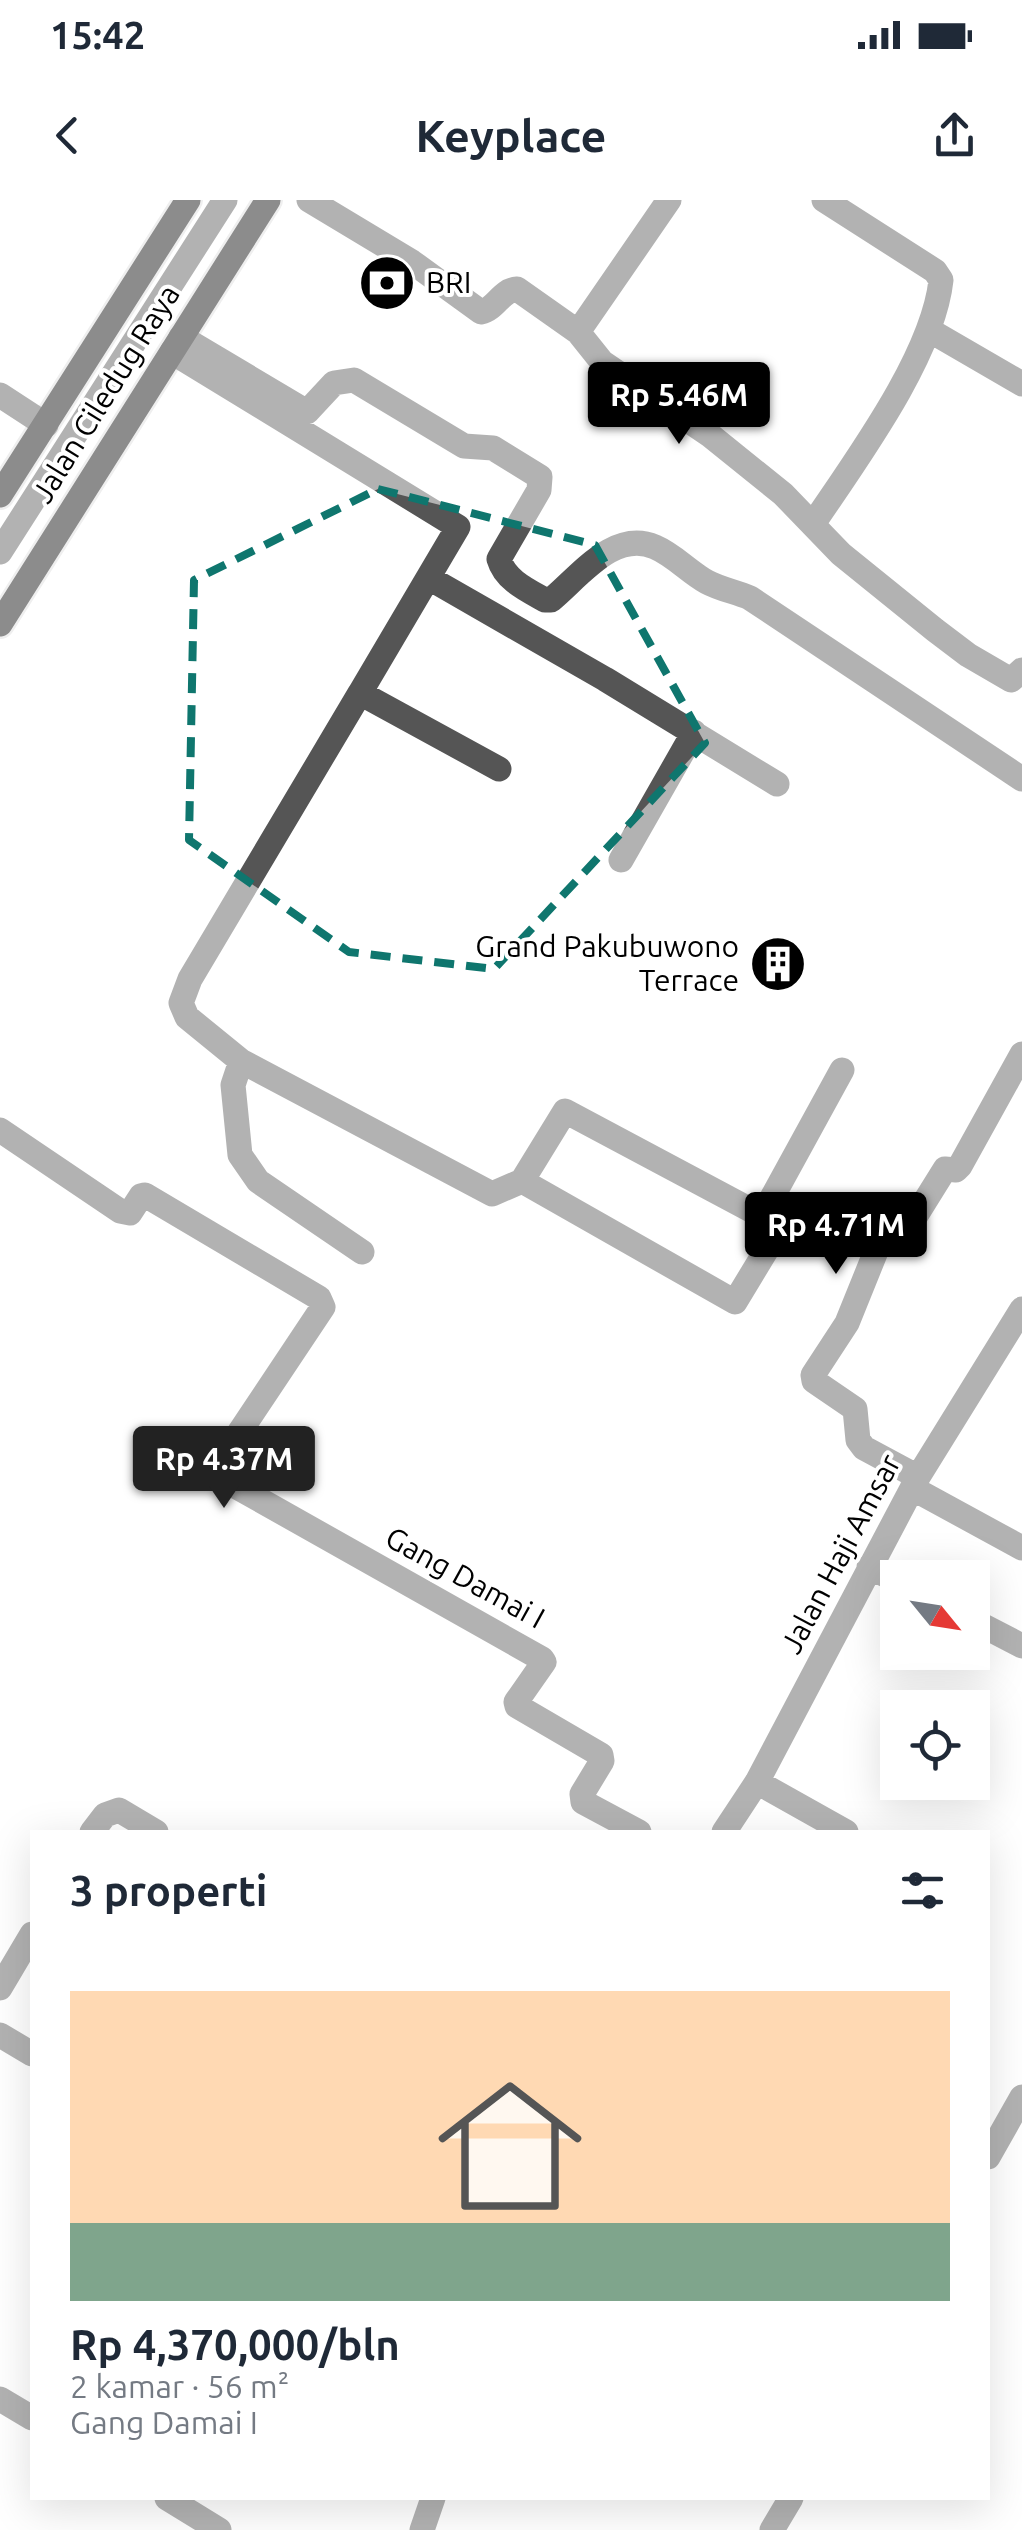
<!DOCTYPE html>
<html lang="id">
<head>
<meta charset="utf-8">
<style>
  body { margin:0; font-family:Ubuntu,sans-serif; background:#f2f2f3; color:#1f2937; height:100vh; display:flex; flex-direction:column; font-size:38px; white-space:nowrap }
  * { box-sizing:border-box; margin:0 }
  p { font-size:32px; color:#747a83 }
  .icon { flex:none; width:55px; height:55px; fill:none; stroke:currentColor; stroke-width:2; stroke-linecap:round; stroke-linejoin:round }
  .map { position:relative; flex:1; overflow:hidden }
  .side { position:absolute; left:30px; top:1630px; width:960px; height:670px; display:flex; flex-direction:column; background:#fff; border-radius:0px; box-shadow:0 10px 40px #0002 }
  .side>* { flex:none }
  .needle { width:65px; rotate:120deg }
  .fabs { position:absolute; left:880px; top:1360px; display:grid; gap:20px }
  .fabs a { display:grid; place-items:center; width:110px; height:110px; border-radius:0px; background:#fff; box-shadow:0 10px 40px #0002; font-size:50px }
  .price { position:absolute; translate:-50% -85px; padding:0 22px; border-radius:10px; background:#000; color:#fff; font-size:32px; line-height:65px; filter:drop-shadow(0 2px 5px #0008) }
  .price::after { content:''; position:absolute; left:50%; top:60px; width:30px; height:22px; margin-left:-15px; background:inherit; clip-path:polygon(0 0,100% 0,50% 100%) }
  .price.current { background:#222; color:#fff }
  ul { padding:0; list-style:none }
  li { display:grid; align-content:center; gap:20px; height:530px; padding:0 40px }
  li span { display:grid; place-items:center; height:310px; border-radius:0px; color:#555 }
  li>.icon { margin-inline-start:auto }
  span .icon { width:180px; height:180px; fill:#fffc; stroke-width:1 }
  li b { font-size:42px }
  h2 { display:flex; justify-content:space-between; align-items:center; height:120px; padding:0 40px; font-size:42px }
  .status { display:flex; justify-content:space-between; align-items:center; height:70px; padding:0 50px; background:#fff; direction:ltr }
  .status svg { height:28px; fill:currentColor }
  header { display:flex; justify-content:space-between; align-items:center; height:130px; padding:0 40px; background:#fff; font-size:45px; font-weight:700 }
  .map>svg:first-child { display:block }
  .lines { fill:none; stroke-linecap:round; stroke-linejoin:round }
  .major-casing { stroke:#dbdbdb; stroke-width:30 }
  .minor { stroke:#555; stroke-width:25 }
  .major { stroke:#000; stroke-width:25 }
  .minor-bridge { stroke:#555; stroke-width:25 }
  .marked { fill:none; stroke:#0f766e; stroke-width:8; stroke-dasharray:20 12; stroke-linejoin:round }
  .labels { text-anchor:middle; stroke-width:8; stroke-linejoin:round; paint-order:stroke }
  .poi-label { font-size:30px; fill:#000; stroke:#fff; text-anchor:start }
  .street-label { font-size:30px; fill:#000; stroke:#fff }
</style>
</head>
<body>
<div class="status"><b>15:42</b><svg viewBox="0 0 49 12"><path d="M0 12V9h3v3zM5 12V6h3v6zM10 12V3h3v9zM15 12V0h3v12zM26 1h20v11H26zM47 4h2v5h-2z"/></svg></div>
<header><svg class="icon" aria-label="back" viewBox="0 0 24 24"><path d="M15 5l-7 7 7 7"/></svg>Keyplace<svg class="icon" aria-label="share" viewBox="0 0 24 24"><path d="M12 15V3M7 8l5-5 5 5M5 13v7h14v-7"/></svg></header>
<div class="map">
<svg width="1022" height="2330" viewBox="0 0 1022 2330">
  <rect width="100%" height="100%" fill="#fff"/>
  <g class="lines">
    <g class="major-casing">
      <path id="major" d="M0,295l188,-295
        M0,424l268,-424"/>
    </g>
    <path class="minor" d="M309,0l103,62 69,50c15,-3 20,-22 36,-23l61,43 24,30 109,74 72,58 58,60 94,76 33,25 43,25 11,-10
      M929,130l93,54
      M578,132l91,-132
      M181,137l126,75 27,-29 20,-3 110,66 29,2 47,29 -1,13 -40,69c6,21 28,31 46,41h6c28,-23 63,-71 104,-53 19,8 34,25 52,35 13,7 29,10 43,16l272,181
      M172,152l286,175 -98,166 139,76
      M0,195l46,30
      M813,324c43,-64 120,-168 128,-244l-6,-9 -111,-71
      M429,378l176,101 172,105
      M360,493l-170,286 -9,24 6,14 54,44 251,133 30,-13 43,-70 197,105 80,-146
      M621,660l73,-128
      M241,861l-8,24 7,70 18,26 104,71
      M0,930l120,81 10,2 11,-17 4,-1 174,103 4,9 -106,159 4,12 321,181 2,3 -28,40 1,4 84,49 1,6 -20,33 1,8 56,30
      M522,981l213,121 46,-76 -19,-10
      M918,1277l-54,-29 -6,-8 -3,-31 -41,-28 -1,-6 34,-52 40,-99 6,-3 19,1 33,-53 11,1 4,-4 62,-112
      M912,1288l110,60
      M869,1367l29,14
      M972,1420l50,26
      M757,1582l89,50
      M92,1632l13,-17 14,-5 37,22
      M724,1632l33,-50 161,-305 104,-168
      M0,1788l32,-54
      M0,1835l32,19
      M988,1957l34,-60
      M0,2199l32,19
      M167,2298l52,32
      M422,2330l11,-32
      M772,2330l19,-32"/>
    <use href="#major" class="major"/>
    <path class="minor-bridge" d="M0,352l225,-352"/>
  </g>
  <path d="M0 0H1022V2330H0ZM378,289l217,56 110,198 -211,226 -145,-17 -160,-112 5,-260z" fill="#fff" fill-opacity=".55" fill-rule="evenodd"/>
  <path class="marked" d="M378,289l217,56 110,198 -211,226 -145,-17 -160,-112 5,-260z"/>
  <defs>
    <g id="bank-disc" transform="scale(2.875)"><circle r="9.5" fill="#000" stroke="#fff"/><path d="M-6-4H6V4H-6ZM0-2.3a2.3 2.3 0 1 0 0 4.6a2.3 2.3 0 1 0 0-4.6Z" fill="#fff"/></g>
    <g id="building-disc" transform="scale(2.875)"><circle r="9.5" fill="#000" stroke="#fff"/><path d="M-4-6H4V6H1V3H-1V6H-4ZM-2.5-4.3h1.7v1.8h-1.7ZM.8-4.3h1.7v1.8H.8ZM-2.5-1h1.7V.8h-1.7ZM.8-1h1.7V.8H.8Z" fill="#fff"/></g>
  </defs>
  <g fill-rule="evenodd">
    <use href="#bank-disc" x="387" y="83"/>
    <use href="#building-disc" x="778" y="764"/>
  </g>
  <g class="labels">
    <g class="poi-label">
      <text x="426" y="93">BRI</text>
      <text x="739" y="757" text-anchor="end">Grand Pakubuwono<tspan x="739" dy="34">Terrace</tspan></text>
    </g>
    <g class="street-label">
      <text transform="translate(106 194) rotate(-58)" y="10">Jalan Ciledug Raya</text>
      <text transform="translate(841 1354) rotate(-62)" y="10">Jalan Haji Amsar</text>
      <text transform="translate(465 1378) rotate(29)" y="10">Gang Damai I</text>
    </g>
  </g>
</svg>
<div class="fabs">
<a><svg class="needle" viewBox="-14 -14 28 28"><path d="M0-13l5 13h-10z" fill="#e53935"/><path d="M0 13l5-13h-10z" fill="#747a83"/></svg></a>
<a><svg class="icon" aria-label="locate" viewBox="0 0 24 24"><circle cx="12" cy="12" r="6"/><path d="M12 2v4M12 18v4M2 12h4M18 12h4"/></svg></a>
</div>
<b class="price" style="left:679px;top:247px">Rp 5.46M</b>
<b class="price" style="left:836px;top:1077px">Rp 4.71M</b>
<b class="price current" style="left:224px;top:1311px">Rp 4.37M</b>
<section class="side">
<h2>3 properti<svg class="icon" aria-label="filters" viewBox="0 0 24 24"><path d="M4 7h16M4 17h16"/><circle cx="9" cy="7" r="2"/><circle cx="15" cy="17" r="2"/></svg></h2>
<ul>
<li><span style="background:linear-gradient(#ffd9b3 75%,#7fa58c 0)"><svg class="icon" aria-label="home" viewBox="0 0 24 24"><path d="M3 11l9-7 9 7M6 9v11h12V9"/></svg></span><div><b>Rp 4,370,000/bln</b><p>2 kamar · 56 m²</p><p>Gang Damai I</p></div></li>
</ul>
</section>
</div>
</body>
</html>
